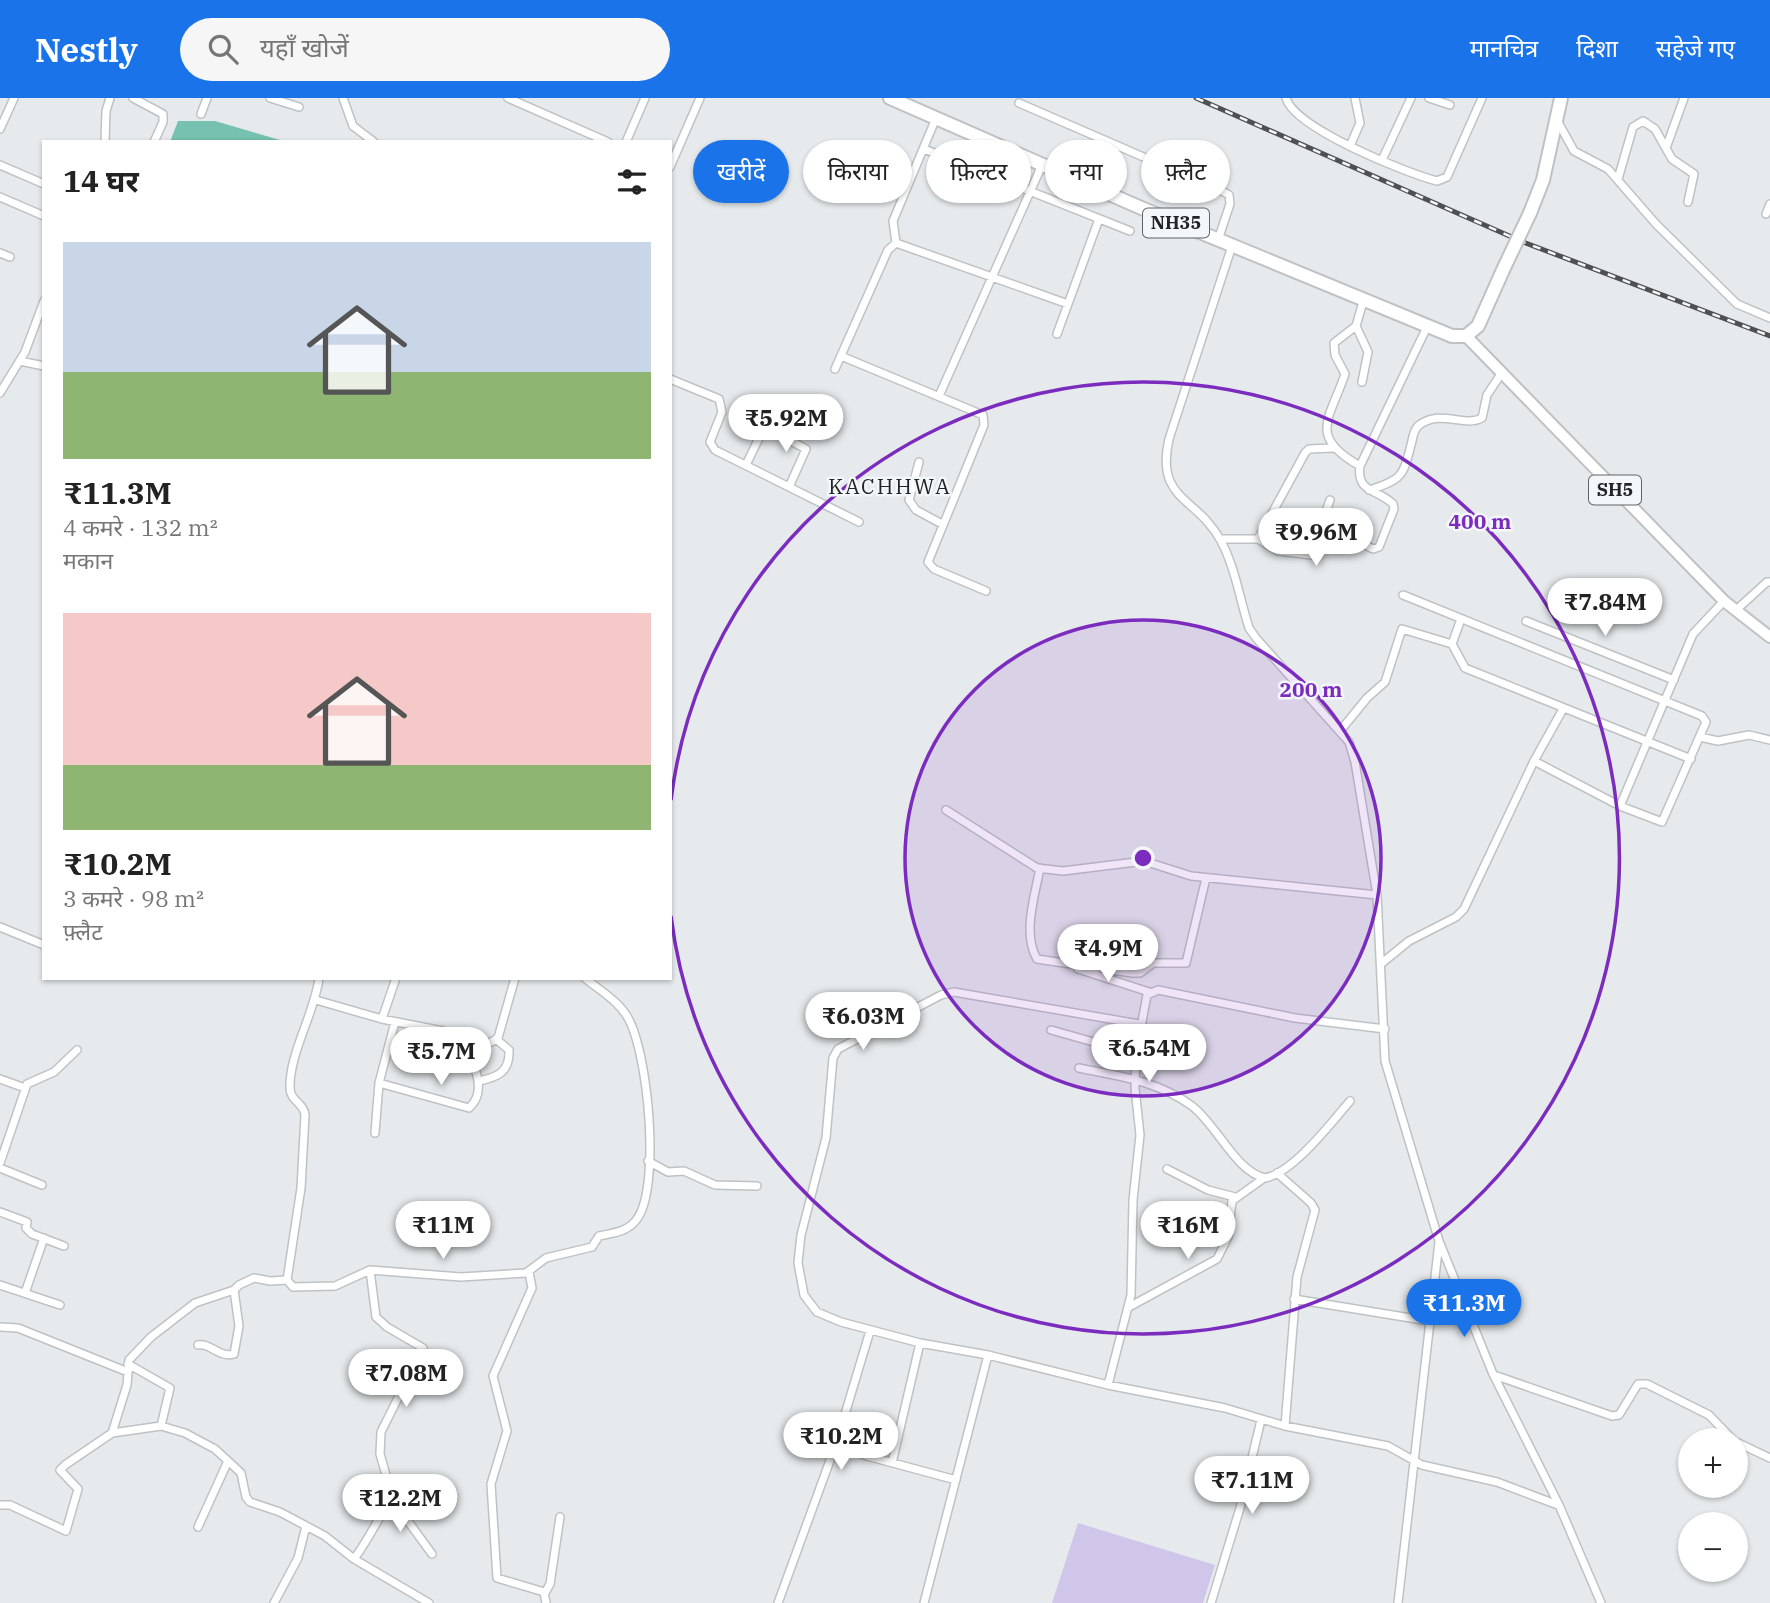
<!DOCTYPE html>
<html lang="hi">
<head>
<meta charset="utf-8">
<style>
  body { margin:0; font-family:"IBM Plex Serif","Noto Sans Devanagari",serif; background:#f6f6f6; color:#222; height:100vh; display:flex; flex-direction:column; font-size:26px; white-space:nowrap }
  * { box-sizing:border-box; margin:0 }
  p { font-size:23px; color:#767676 }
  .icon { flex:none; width:38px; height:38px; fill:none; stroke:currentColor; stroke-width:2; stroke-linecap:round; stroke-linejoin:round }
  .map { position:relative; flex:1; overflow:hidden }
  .side { position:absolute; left:42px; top:42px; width:630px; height:840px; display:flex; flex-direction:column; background:#fff; border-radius:0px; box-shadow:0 2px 5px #0004 }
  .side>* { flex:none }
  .banner { position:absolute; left:693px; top:42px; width:665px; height:63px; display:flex; gap:14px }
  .tools { position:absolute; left:1678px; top:1330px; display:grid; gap:14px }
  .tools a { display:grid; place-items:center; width:70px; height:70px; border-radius:50%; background:#fff; box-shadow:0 2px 5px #0004; font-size:35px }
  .price { position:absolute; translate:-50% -60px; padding:0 16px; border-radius:24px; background:#fff; color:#222; font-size:23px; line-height:46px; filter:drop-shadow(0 2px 4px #0008) }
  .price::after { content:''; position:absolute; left:50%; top:42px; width:21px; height:16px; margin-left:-10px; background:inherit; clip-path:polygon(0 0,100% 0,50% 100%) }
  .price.on { background:#1a73e8; color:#fff }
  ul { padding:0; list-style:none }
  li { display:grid; align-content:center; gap:14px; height:371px; padding:0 21px }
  li span { display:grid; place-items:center; height:217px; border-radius:0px; color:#555 }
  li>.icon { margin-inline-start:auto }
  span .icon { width:126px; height:126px; fill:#fffc; stroke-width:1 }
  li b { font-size:30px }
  h2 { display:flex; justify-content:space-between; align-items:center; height:84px; padding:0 21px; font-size:30px }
  .tag { padding:0 24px; border-radius:32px; background:#fff; box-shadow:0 2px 5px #0004; font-size:24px; line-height:63px }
  .tag.on { background:#1a73e8; color:#fff }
  header { display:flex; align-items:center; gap:42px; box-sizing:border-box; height:98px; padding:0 35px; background:#1a73e8; color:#fff }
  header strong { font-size:33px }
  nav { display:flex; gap:38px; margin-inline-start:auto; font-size:24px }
  .search { width:490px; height:63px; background:#f6f6f6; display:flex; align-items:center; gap:18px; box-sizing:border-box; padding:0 24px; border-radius:38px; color:#767676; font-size:26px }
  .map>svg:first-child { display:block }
  .green { fill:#cfc6ea }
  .water { fill:#76c1af }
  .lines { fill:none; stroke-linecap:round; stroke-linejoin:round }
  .street-casing { stroke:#bfc2c5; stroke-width:10 }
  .primary-casing { stroke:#bfc2c5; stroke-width:14 }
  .highway-casing { stroke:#bfc2c5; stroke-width:16 }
  .street { stroke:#fff; stroke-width:7 }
  .primary { stroke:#fff; stroke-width:10 }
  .highway { stroke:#fff; stroke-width:12 }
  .rail-casing { stroke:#4f5052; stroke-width:5 }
  .rail { stroke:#f3f7fa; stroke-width:2.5; stroke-dasharray:8; stroke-linecap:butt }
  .highway-bridge-casing { stroke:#bfc2c5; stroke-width:16; stroke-linecap:butt }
  .highway-bridge { stroke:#fff; stroke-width:12 }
  .ring { fill:none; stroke:#7b2cbf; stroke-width:3.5 }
  .labels { text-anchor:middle; stroke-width:5; stroke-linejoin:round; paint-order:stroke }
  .shield { fill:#f3f7fa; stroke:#616365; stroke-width:2 }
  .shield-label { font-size:18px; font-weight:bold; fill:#232425 }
  .neighbourhood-label { font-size:21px; letter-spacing:2px; fill:#232425; stroke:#f3f7fa }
  .centre { fill:#7b2cbf; stroke:#f3f7fa; stroke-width:3.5 }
  .ring-label { font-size:21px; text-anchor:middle; font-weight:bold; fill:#7b2cbf; stroke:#f3f7fa; stroke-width:5; stroke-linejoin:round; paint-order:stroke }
</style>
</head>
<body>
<header>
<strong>Nestly</strong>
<div class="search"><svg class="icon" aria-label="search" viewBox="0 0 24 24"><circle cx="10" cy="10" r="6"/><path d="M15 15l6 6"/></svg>यहाँ खोजें</div>
<nav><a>मानचित्र</a><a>दिशा</a><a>सहेजे गए</a></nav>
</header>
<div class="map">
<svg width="1770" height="1505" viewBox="0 0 1770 1505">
  <rect width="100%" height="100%" fill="#e6eaec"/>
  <path class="green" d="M1078,1425l137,42 -12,38h-151z"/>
  <path class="water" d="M178,23h37l72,21h-117z"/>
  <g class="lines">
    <g class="street-casing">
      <path id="street" d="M133,0l30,16v8l-9,20
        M270,0l29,9
        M343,0l10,28 21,16
        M508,0l100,44
        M1286,0c8,30 120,75 151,83l10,-4 35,-79
        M1429,0l21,7
        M1019,5l205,89 5,3 1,9 -12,36
        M201,16l6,-16
        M1558,24l16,29 34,18 48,55 81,80 33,14
        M0,31l14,-31
        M105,44l1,-31 4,-13
        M626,44l19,-44
        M1350,48l10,-23 -5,-25
        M1666,50l18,-50
        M924,51l206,82
        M1382,62l29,-62
        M0,67l44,19
        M670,69l30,-69
        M1618,81l15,-52 10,-6 12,8 17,30 22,15 -6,28
        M0,99l44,19
        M1766,116l4,-10
        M896,145l-3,-22 43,-103
        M1232,148l-63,193c-14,62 28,57 52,102 14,26 19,59 28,87l7,10 93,104 6,20 22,133 8,166 54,180 54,133 66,131 42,98
        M0,155l10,4
        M1356,228l12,26 -6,30
        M1057,236l42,-115
        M841,258l142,59 1,10 -56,137 6,7 52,22
        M20,263l24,5
        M835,271l53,-119 8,-7 172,61
        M670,281l49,20 3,13 -12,30 5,8 144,72
        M0,295l25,-41 19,-51
        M939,298l103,-231
        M765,329l41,22 -17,38
        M919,364l-10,38 7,10 26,14
        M746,367l26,-54
        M1360,368c-53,-30 -30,-47 -15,-92l-10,-19 -1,-12 22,-17 7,-24
        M1369,392c35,-11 34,-14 43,-49 1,-5 2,-11 6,-15 22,-18 46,2 64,-8l5,-23 14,-21
        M1348,438l25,13 6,-2 15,-38 -1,-5c-15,-15 -37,-11 -33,-38l67,-139
        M1220,441h38l47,-86 4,-4 25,-1
        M1258,441l20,12 33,4 19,-55
        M1403,497l299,121 4,6 -44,100 -42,-16 -86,-45
        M1735,513l32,-29h3
        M1461,521l-9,25 13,24 226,91
        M1526,523l148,59
        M1340,633l27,-33 18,-16 17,-53 50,15
        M1700,639l18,4 31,-6 21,5
        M1620,708l73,-172 31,-33
        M946,712l91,58 26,3 81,-10 47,15 186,19
        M1040,770c-5,28 -18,65 -3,91l95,14h8l13,-10h33l20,-85
        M0,829l44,18
        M1382,865l27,-22 47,-24 8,-8 70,-148 29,-52
        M1078,871l71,23
        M316,902l66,19 61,12 29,22 26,-15 17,-60
        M382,921l14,-41
        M1139,926l-185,-32 -13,3 -103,54 -5,9 -7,80 -25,97 -3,28 6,32 13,17 24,10 79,21 68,12 120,30 117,23 60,18 103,20 34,19 75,17 61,23
        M1051,932l85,24
        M1079,970c40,8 79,13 113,38 25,19 44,66 73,72 28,-5 67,-56 85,-77
        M0,981l25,9
        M479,983c19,-4 31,-9 30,-31l-13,-11
        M379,985l90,25c17,-15 7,-37 1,-55
        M375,1035l4,-50 16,-61
        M648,1063l20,11 16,-1 31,14 42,1
        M0,1065l27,-79 27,-12 23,-22
        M0,1070l42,17
        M1167,1071l41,21 27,7
        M1277,1075l34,30 4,7 -18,67 -12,149
        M0,1114l27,10 -1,6 6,6 32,12
        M529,1174l3,16 -39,88 14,55 -16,53 6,94 47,14 2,11
        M287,1182l14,-92 4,-73c-1,-12 -15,-14 -15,-27 -1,-34 25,-76 29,-110
        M0,1187l60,20
        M25,1195l19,-55
        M1294,1201l135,22
        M1129,1209l88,-48 11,-22 4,-36 32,-23
        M0,1229l18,1 110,44
        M198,1247c13,-2 21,13 36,9l5,-28 -5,-36
        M128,1266l42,24 -9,38
        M1494,1277l118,41 7,-1 19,-31h9l62,31 24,25
        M1108,1287l23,-90 2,-95 7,-65 -5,-47 1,-34 11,-59 11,-5 137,28 90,11
        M112,1335l15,-48 2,-25 22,-23 44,-34 39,-13 5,-5 15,-7 16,3 17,-1 6,7 42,-1 35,-16 91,7 65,-4 20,-15 46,-11 7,-11c14,-3 29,-4 38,-17 24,-33 11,-166 -9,-201 -9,-17 -29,-28 -43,-40
        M1736,1344l34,16
        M836,1346l31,12 89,24
        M892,1365l28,-120
        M391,1400l41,56
        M0,1407h10l56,26 12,-42 -18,-19 5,-5 47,-32 49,-7 24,7 30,16 26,24 5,24 4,5 30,10 45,24 29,23 75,44
        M198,1429l30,-66
        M354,1461c15,-20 25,-42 38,-63l-12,-42 1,-22 42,-84 -36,-21 -11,-10 -6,-47
        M545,1495l5,-9 10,-67
        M274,1505l24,-45 8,-32
        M778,1505l58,-159 34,-113
        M924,1505l64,-248
        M1211,1505l29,-95 21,-88
        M1398,1505l41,-361"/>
    </g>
    <g class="primary-casing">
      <path id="primary" d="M1466,238l258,265 46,36"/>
    </g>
    <g class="highway-casing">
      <path id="highway" d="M890,0l249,109 313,129h14l12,-10 25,-56
        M1530,115l13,-33 18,-82"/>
    </g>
    <use href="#street" class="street"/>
    <use href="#primary" class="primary"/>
    <use href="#highway" class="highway"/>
    <g class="rail-casing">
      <path id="rail" d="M1196,0l327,144 247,94"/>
    </g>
    <use href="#rail" class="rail"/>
    <g class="highway-bridge-casing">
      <path id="highway-bridge" d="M1503,172l27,-57"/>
    </g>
    <use href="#highway-bridge" class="highway-bridge"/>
  </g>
  <circle cx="1143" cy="760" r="238" fill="#7b2cbf" fill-opacity=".12"/>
  <g class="ring">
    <circle cx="1143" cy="760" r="238"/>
    <path d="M671 702A476 476 0 1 1 671 818"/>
  </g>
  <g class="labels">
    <g class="shield">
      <rect x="1143" y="110.5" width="66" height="29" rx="5"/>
      <rect x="1589" y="377.5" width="52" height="29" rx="5"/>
    </g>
    <g class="shield-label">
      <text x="1176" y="131">NH35</text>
      <text x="1615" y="398">SH5</text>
    </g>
    <g class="neighbourhood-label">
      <text x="890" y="396">KACHHWA</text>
    </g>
  </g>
  <circle cx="1143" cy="760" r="10" class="centre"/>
  <g class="ring-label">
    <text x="1480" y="431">400 m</text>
    <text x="1311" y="599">200 m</text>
  </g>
</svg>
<div class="tools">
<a>+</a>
<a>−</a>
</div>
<b class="price" style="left:786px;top:356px">₹5.92M</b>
<b class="price" style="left:1316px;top:470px">₹9.96M</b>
<b class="price" style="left:1605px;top:540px">₹7.84M</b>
<b class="price" style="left:1108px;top:886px">₹4.9M</b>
<b class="price" style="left:863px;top:954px">₹6.03M</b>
<b class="price" style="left:1149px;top:986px">₹6.54M</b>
<b class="price" style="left:441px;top:989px">₹5.7M</b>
<b class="price" style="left:443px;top:1163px">₹11M</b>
<b class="price" style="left:1188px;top:1163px">₹16M</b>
<b class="price on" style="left:1464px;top:1241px">₹11.3M</b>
<b class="price" style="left:406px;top:1311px">₹7.08M</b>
<b class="price" style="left:841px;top:1374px">₹10.2M</b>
<b class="price" style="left:1252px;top:1418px">₹7.11M</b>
<b class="price" style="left:400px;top:1436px">₹12.2M</b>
<div class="banner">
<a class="tag on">खरीदें</a>
<a class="tag">किराया</a>
<a class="tag">फ़िल्टर</a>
<a class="tag">नया</a>
<a class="tag">फ़्लैट</a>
</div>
<section class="side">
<h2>14 घर<svg class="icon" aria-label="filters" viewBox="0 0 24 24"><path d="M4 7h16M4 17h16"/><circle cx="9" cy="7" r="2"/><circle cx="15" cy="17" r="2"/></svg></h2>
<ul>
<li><span style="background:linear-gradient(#c9d6e8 60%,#8fb573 0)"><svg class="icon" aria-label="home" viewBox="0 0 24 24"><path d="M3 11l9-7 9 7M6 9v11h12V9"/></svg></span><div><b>₹11.3M</b><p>4 कमरे · 132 m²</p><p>मकान</p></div></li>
<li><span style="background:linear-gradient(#f6c9c9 70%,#8fb573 0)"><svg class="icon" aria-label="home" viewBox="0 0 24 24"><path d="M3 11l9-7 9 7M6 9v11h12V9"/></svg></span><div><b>₹10.2M</b><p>3 कमरे · 98 m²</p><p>फ़्लैट</p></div></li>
</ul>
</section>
</div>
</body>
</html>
